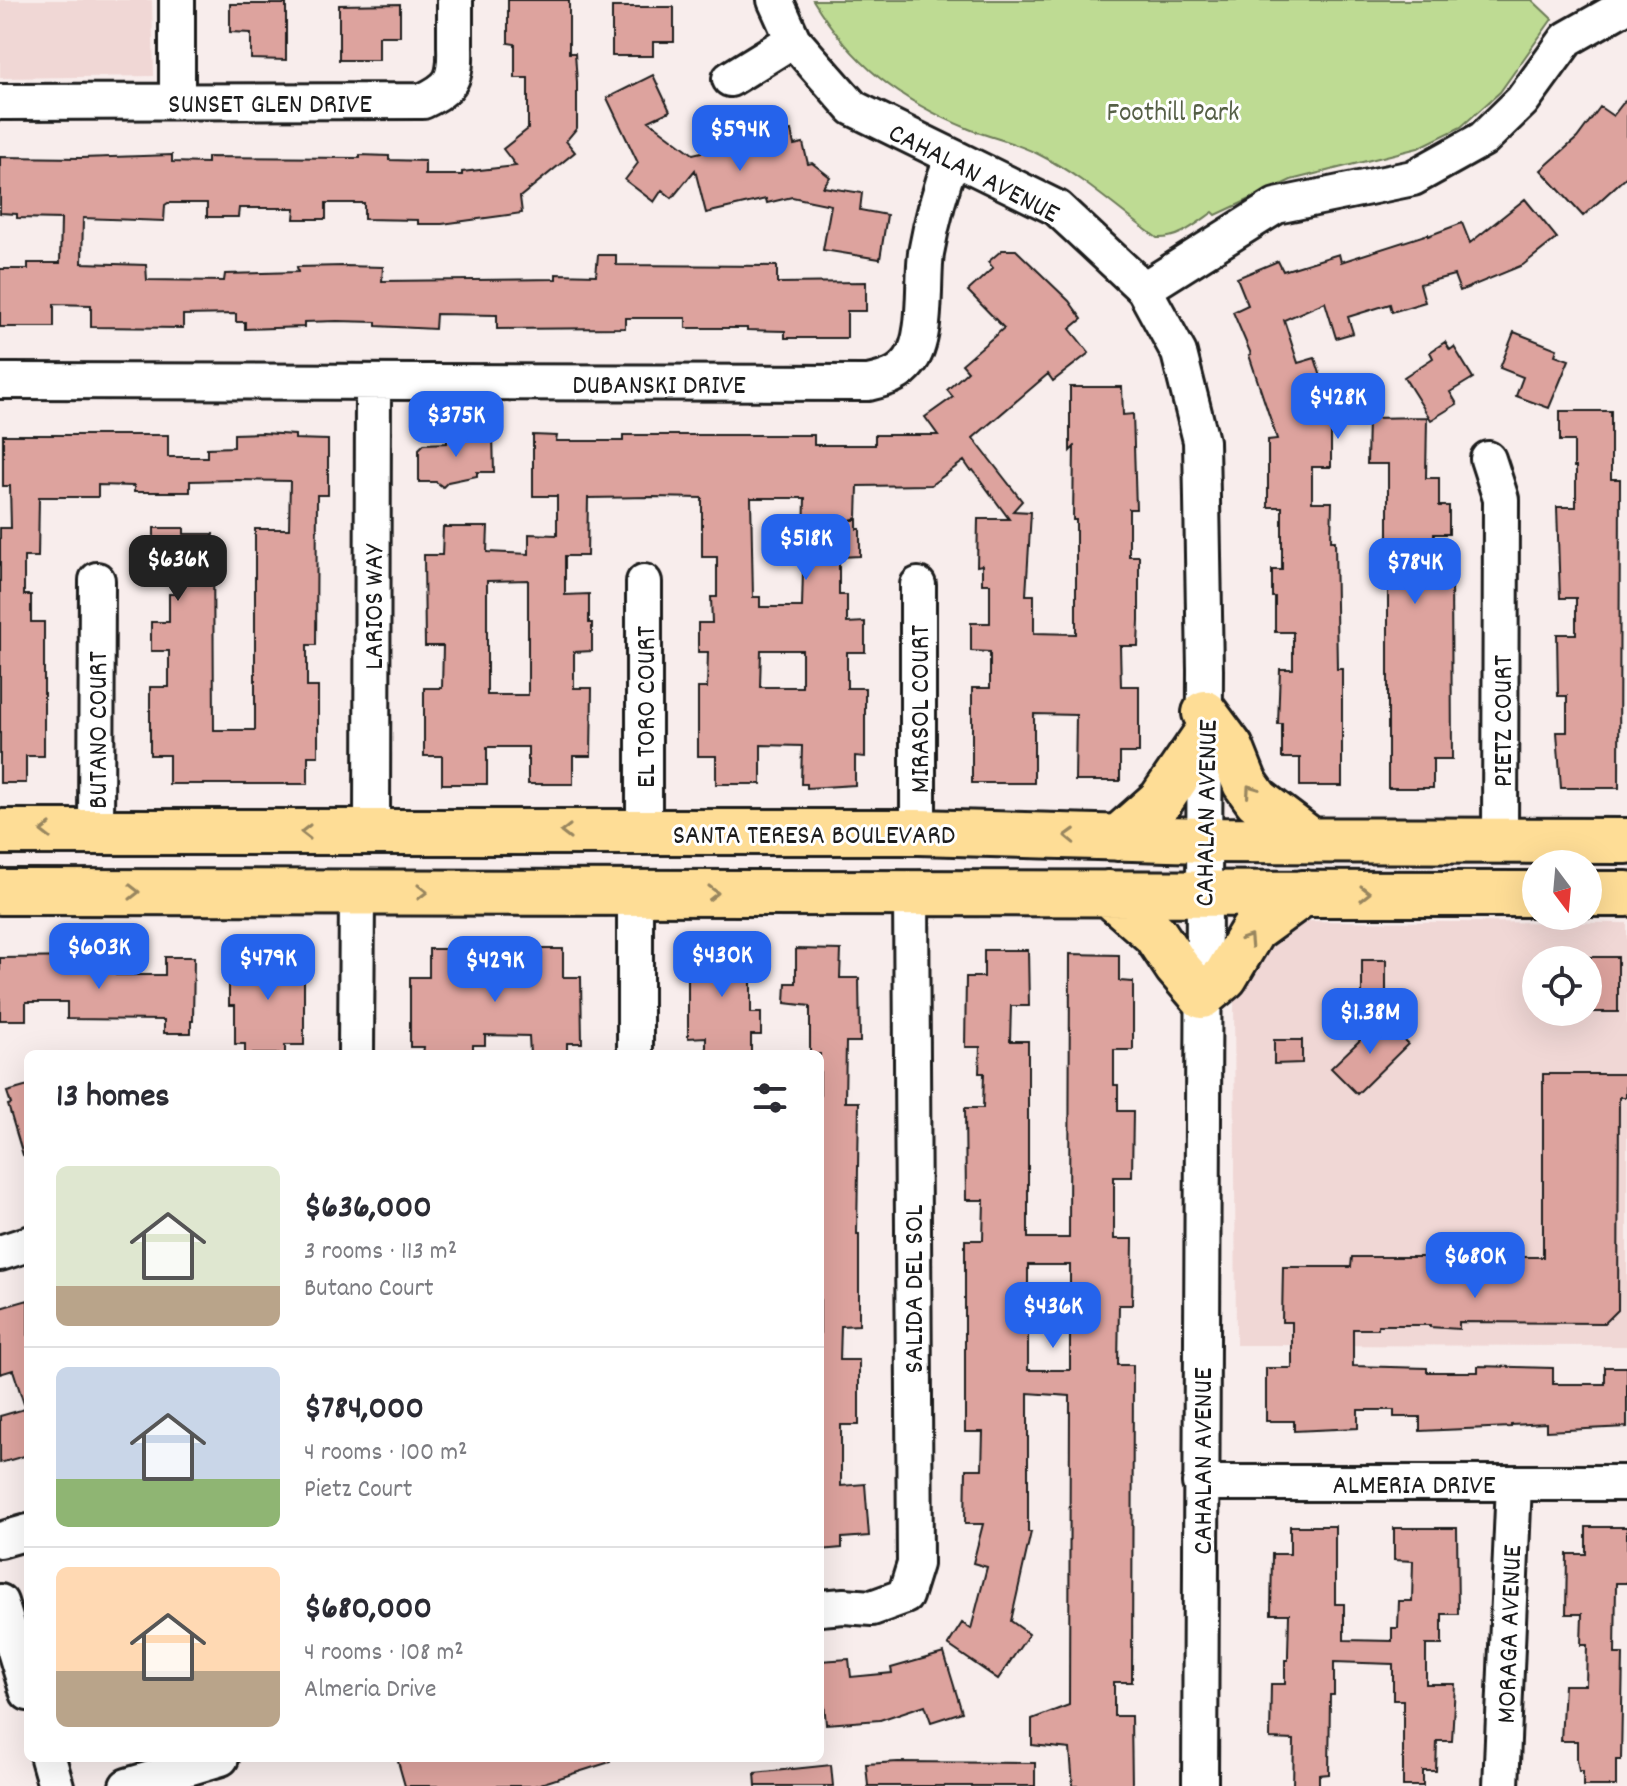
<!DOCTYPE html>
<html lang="en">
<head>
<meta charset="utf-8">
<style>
  body { margin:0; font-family:Dekko,sans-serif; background:#f2f2f3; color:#2b2b33; height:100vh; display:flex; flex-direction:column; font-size:30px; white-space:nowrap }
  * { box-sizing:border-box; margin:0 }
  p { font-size:26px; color:#7c7c81 }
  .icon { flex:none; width:44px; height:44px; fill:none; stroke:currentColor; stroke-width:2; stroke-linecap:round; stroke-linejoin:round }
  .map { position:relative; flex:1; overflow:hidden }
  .drawer { position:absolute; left:24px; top:1050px; width:800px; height:712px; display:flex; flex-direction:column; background:#fff; border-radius:12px; box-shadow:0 8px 32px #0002 }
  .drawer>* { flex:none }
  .needle { width:52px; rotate:164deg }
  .controls { position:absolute; left:1522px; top:850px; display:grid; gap:16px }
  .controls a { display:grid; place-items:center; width:80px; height:80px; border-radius:50%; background:#fff; box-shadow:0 8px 32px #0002; font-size:40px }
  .price { position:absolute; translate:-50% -68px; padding:0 18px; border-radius:16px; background:#2563eb; color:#fff; font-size:26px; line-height:52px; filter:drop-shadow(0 2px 4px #0008) }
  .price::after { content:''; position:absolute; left:50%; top:48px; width:24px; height:18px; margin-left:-12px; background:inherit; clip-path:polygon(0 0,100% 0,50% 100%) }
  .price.current { background:#222; color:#fff }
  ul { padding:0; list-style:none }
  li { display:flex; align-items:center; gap:24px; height:200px; padding:0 32px }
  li+li { border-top:2px solid #e1e1e2 }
  li span { display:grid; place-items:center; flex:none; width:224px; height:160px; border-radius:12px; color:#555 }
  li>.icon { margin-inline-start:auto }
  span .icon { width:96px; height:96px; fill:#fffc; stroke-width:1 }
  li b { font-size:34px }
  h2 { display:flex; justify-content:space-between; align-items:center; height:96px; padding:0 32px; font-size:34px }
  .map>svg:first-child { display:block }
  .built { fill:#f0d7d5; fill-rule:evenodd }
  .green { fill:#bedb93; stroke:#6d7c58; stroke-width:2 }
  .building { fill:#dda39e; stroke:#1c1c1c; stroke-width:2; fill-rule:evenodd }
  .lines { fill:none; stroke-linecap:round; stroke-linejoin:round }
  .minor-casing { stroke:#1c1c1c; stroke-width:40 }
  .major-casing { stroke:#1c1c1c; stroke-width:50 }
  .minor { stroke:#fff; stroke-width:34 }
  .major { stroke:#fedd96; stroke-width:44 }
  .oneway { stroke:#98865f }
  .labels { text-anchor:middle; stroke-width:6; stroke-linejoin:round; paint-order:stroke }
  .street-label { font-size:28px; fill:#1c1c1c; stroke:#fff }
  .park-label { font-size:28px; fill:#555f46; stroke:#fff }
</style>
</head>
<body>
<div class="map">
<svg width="1627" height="1786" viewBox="0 0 1627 1786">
  <rect width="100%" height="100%" fill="#f8edec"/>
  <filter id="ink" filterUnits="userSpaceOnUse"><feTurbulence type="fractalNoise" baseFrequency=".0125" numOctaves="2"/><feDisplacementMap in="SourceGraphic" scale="16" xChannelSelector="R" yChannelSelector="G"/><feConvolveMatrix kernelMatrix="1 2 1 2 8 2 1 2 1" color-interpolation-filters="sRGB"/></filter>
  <g filter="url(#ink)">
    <path class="built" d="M0,0h152l2,76 -154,2z
      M1296,921l331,2v423l-391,-1 -2,-355 18,-46zM1536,960h52v52h-52z"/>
    <path class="green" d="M813,0h719l20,19 -52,73 -39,35 -43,21 -127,32 -75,35 -3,-3c-17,12 -34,27 -56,26 -40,-29 -75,-62 -119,-84 -21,-11 -46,-16 -69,-25 -69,-28 -117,-65 -156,-129z"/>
    <path class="building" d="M508,0h61v53h6l2,29v46l-11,13 9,11 -55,45 2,16 -80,11h-24v-4l-54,-1v-16h-38v16h-32l1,-11h-56l-1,9h-31v-14h-39l-3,2 -1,16 -81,-3 -1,45 64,2 1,15 77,1 1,-7 73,-2 -1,-5 47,-1 39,1 -1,14 174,-2v-5l40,1 2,-20h18v10l161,1v17l89,-1v29h-19v27h-62v-7l-38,-1v-2h-61v-10h-61v10l-128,1v-14l-61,-1 -1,15 -59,-3v-4l-39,-1 -33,1v5l-59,2v-7h-9v-8l-53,1v13l-92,-1v-22l-37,-1v23h-54v-58h28v-6h32l1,-44 -44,-1v-4l-17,-1v-56l81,1 91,-3v7l35,1v-6l153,1v-3l29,1v4l36,1v14h37v-3l54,-6 -13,-17 25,-20v-51h-13v-34l-7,-1z
      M230,4h56v56l-35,-1v-26l-21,-1z
      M400,4v32h-21v24h-40v-55z
      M612,7h62v35h-21v14h-41z
      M653,75l17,36 -21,10 44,33 98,-23 3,14 9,-2 5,21 4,-1 18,14 -7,10 39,6 -2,17 27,5 -7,44 -57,-9 8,-45 -39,-8 -25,6 -1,-4 -60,14 -11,-43 -23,28 -10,-8 -8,12 -29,-22 13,-17 -31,-65z
      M1627,98v78l-44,40 -42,-46 36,-32 23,-31 13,9z
      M1525,199l32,39 -34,27 -63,26 -6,-16 -34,9 5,18 -33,10 -2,-8 -42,13 5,16 -17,5 -11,-36 -41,18 14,43 17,-5 16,50v59h-19v35h20l-1,39h4l2,128h5v117h-42v-28h-18v-34h-4l2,-55h13v-37h-18v-35h-3v-27h10v-63h-14v-67l9,-1 -28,-84 2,-1 -18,-42 15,-7 -11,-27 41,-17 5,10 56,-17 2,8 87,-28v2l34,-13 8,20z
      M1002,250h14l53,51 13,18 -12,10 19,24 -36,28 -5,-7 -75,64 49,63 -9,10 18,1 -5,83h8v38l42,1v-114h-3l1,-73 -4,4v-64h52l1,28 10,-1 3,95h-7v47h10v64l-1,26h-18l1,40h18v67h-19v28h-45l1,-66 -42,-1v69h-62v-95h18v-36l-19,-1v-28h19v-39h-8v-19l-5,1 1,-47h31l-36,-49 -2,1 -7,-10 -33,24 -73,1 -1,32 -7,2h7v9h3v27l-21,1v38h8v28l18,-1v30h-18v36h18v69l-10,-1v29l-48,3v-4h-6l1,-38 -41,-1v39h-45v-28h-18v-68h9l1,-36h-10v-29h14l-1,-26h6v-40h-15v-59l-50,-1 -64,1 -1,58h-22v39l24,-1v29h3v28l-18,1v36h18l-1,68h-18v28h-45v-37h-41v37h-45v-28h-18v-68h18l1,-42h-18l-1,-91h18l1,-28h45l-1,25 42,2v-20l28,1v-39h-24v-61l24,1 -1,5h67v-6h191v10h61v-10h63l-13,-18 28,-20 -6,-7 21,-19 -6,-7 42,-36 -36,-37 25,-23 -5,-6zM751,498h54l-3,109h-42v-10h-7zM528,580v115h-41v-114zM761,650h41v37h-42z
      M1514,332l43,17 -2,6 14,5 -20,48 -33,-12 7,-19 -23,-9z
      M1445,342l5,8 4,-3 19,31 -23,14 7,12 -26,16 -27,-43 29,-19 -3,-6z
      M1560,411h51v68h9l-1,309h-58l-4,-56h10v-36h-9l-1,-62h19v-36h-16l-3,-91h19v-40h-2v-26h-14z
      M1427,417l-1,61h13v28h10v28h-15v37h17l1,188h-19v29h-45v-324h-21l1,-46z
      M263,433l32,2v4l33,1v55h-11l-1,150h-9v42h11v69h-10v28h-139v-29h-19v-68h19v-36h-18v-29h18v-28h7l1,-38 -23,-1v-27h30v6h29l1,196h41v-201h34l1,-48 -53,-1 -47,1v11h-56v-6l-36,-1v12h-59l-1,60h-14v38h7v27h13v134h-18v27h-26v-255h11l-1,-42h-7v-51h165v22h39v-9l27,-1v-13z
      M447,434l46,1 1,37h-17v4l-29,6 -5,5 -7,-5h-17v-33l5,-5 23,-1z
      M688,946l63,1v66h10v22h-10v19h-45v-17l-18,1z
      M241,948h53v28h10v69h-19v9h-40v-10h-10v-39h-6v-21h11z
      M429,949h44v28l46,1v-29h44v28h18l1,66h-15v11h-37l-1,-18 -44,-1v10h-12v9h-50l1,-7h-14v-70h19z
      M796,949l45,1 -1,28h19l1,64h-14l-1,60h14l-2,132h2v91l-18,1 -1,34h19v65h-18v61l24,-2 4,52 -27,2v10l-22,2v-496h-10v-48l-25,-3 1,-20h10z
      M984,950h44l1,56h-18l-1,35h18v197h41l1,-284 49,1v26l14,1v68h-19v35h4v26h15l-1,66h-18v62h19l-1,66h-13l-1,60h15l-1,317h-18v34h17l1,70h-59l-3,-37 -38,-4v-26l37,-14 1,-309 -42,-3v139h3l-20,89 18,13 -31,45 -50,-34 14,-22 9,6 16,-62 -14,-4 10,-39h-18l1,-55h16l1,-37h-18v-192h18l1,-40h-18l-1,-92h18l1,-35h-5l1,-26h-15l1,-70h18zM1028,1265h42v105h-42z
      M90,957v14h27l-1,4h49v-18h29l-1,64h-2v12h-27v-13l-97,-1v-17h-41v18h-26v-62z
      M1588,957h30v55h-30z
      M1362,960h24v41h-24z
      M1383,1018l25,26 -51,50 -26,-26z
      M1274,1040h28v23l-28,1z
      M1543,1074h83v23h-7l-1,213 -13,13 -146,-1v7l-29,-2v-2h-52v4h-25v37l74,2v4h51v-6l75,2v16h52v-17h22v60l-81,4v-8l-35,2v2l-91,4v-14h-26v-7h-36v18l-64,3v-10h-28v-53h26v-46h-10l1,-55h68l1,-10h191z
      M28,1086v68l-5,1 -15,-50 3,-1 -4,-12z
      M28,1300v104h-4l-11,-34 -13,4v-66z
      M28,1408v47l-28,8v-47z
      M1290,1526h45v78h9v36l48,1v-13h6l1,-27h13l1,-40 -19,-1v-32h63l1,86h-16v31h-16v39h29l-3,57h-15l-1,30h-13v15h-20v-86h-10v-36l-59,-2v33h-4l-1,79 -10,1v11h-26l1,-46 -24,-1 1,-55h14v-24h3v-6l1,-40h-18l1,-60h18z
      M1586,1527h41v56h-11l-1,71h8l-2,106h-5v26h-33v-15h-4l-2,-12v-18h-16l3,-56h22l1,-40h-6l1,-31h-16l1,-60h19z
      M944,1653l18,59 -31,10 -6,-17 -45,15 -54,4 -6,-63 29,-2 2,18 41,-4 -1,-5z
      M397,1758h213v4l-76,24h-129z
      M898,1762l137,1v23h-167l-2,-22z
      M831,1765l2,21h-77l-1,-13z"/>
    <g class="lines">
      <g class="minor-casing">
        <path id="minor" d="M775,0l18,40 60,68 204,100 87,81 35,64 22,88 4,229 -5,1116
          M730,79l63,-39
          M177,101v-101
          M0,102l423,-1c30,-14 33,-23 32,-55 0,-15 0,-31 0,-46
          M1144,289l132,-83 137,-28 70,-39 39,-38 45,-62 60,-34
          M0,381l868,2c17,-4 31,-7 42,-22 18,-23 12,-79 16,-108 6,-33 14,-64 26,-95
          M1488,459l13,40 -1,343
          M918,585v247
          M96,831l1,-251
          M372,832l1,-450
          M644,832v-250
          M356,1054l1,-162
          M635,1054v-161
          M0,1253l28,-9
          M1200,1483h427
          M0,1540l28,-8
          M0,1602l28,91
          M820,1608l24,-2 28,2 33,-12 10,-32 -4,-671
          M48,1758l8,28
          M127,1786l94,-28
          M1501,1786l13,-303"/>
      </g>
      <g class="major-casing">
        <path id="major" d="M1205,713l26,35 14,35 12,17 53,40
          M0,832h918l286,8 423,1
          M1118,838l43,-38 43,-63
          M0,892l1536,2
          M1108,893l47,41 22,33 25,29 23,-19 28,-47 51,-37
          M1588,894h39"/>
      </g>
      <use href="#minor" class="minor"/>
      <use href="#major" class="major"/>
    </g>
    <defs><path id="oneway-chevron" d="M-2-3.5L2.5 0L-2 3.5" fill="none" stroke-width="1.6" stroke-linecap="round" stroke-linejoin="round" transform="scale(2)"/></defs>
    <g class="oneway">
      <use href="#oneway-chevron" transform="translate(1251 790) rotate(-125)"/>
      <use href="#oneway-chevron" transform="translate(46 831) rotate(180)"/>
      <use href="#oneway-chevron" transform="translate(306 832) rotate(-180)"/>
      <use href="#oneway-chevron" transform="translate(566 832) rotate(180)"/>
      <use href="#oneway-chevron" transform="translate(1070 836) rotate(-178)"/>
      <use href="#oneway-chevron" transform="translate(134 892)"/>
      <use href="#oneway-chevron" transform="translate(422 892)"/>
      <use href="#oneway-chevron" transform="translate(713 893)"/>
      <use href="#oneway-chevron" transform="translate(1365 893)"/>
      <use href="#oneway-chevron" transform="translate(1248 940) rotate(-57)"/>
    </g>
  </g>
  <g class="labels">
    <g class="street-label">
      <text x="270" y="112">SUNSET GLEN DRIVE</text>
      <text transform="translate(975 171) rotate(27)" y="10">CAHALAN AVENUE</text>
      <text x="659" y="393">DUBANSKI DRIVE</text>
      <text transform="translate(372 607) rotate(-90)" y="10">LARIOS WAY</text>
      <text transform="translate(644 707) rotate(-90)" y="10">EL TORO COURT</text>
      <text transform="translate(918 709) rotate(-90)" y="10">MIRASOL COURT</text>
      <text transform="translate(1501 721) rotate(-90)" y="10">PIETZ COURT</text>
      <text transform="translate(96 730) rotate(-90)" y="10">BUTANO COURT</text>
      <text transform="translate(1204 813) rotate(-89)" y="10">CAHALAN AVENUE</text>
      <text x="814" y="843">SANTA TERESA BOULEVARD</text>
      <text transform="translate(912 1289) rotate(-90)" y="10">SALIDA DEL SOL</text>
      <text transform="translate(1201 1461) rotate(-90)" y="10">CAHALAN AVENUE</text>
      <text x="1414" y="1493">ALMERIA DRIVE</text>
      <text transform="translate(1507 1634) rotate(-88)" y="10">MORAGA AVENUE</text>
    </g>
    <g class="park-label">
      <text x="1173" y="120">Foothill Park</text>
    </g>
  </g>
</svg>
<div class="controls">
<a><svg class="needle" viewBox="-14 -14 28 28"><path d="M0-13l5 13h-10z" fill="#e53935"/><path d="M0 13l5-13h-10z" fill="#7c7c81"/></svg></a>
<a><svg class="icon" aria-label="locate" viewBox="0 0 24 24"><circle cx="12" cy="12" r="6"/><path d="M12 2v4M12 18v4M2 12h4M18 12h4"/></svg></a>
</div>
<b class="price" style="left:740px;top:173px">$594K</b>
<b class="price" style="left:1338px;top:441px">$428K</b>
<b class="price" style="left:456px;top:459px">$375K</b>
<b class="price" style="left:806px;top:582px">$518K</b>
<b class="price current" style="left:178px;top:603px">$636K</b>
<b class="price" style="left:1415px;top:606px">$784K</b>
<b class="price" style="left:99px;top:991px">$603K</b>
<b class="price" style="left:722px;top:999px">$430K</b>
<b class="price" style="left:268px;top:1002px">$479K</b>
<b class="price" style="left:495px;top:1004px">$429K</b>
<b class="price" style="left:1370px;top:1056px">$1.38M</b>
<b class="price" style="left:1475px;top:1300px">$680K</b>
<b class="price" style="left:1053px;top:1350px">$436K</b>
<section class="drawer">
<h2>13 homes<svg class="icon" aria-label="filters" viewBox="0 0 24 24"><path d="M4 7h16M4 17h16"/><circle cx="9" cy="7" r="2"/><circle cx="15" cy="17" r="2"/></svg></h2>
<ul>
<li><span style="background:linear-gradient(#dfe7d0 75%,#b9a48a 0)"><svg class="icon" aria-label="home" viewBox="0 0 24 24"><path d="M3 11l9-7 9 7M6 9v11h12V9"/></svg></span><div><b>$636,000</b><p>3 rooms · 113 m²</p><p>Butano Court</p></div></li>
<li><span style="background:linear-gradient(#c9d6e8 70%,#8fb573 0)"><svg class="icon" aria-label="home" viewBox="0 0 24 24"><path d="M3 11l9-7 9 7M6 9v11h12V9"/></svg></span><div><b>$784,000</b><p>4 rooms · 100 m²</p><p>Pietz Court</p></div></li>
<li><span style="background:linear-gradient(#ffd9b3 65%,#b9a48a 0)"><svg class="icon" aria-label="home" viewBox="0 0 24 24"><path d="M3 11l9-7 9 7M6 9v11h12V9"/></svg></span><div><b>$680,000</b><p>4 rooms · 108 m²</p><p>Almeria Drive</p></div></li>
</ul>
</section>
</div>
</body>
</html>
